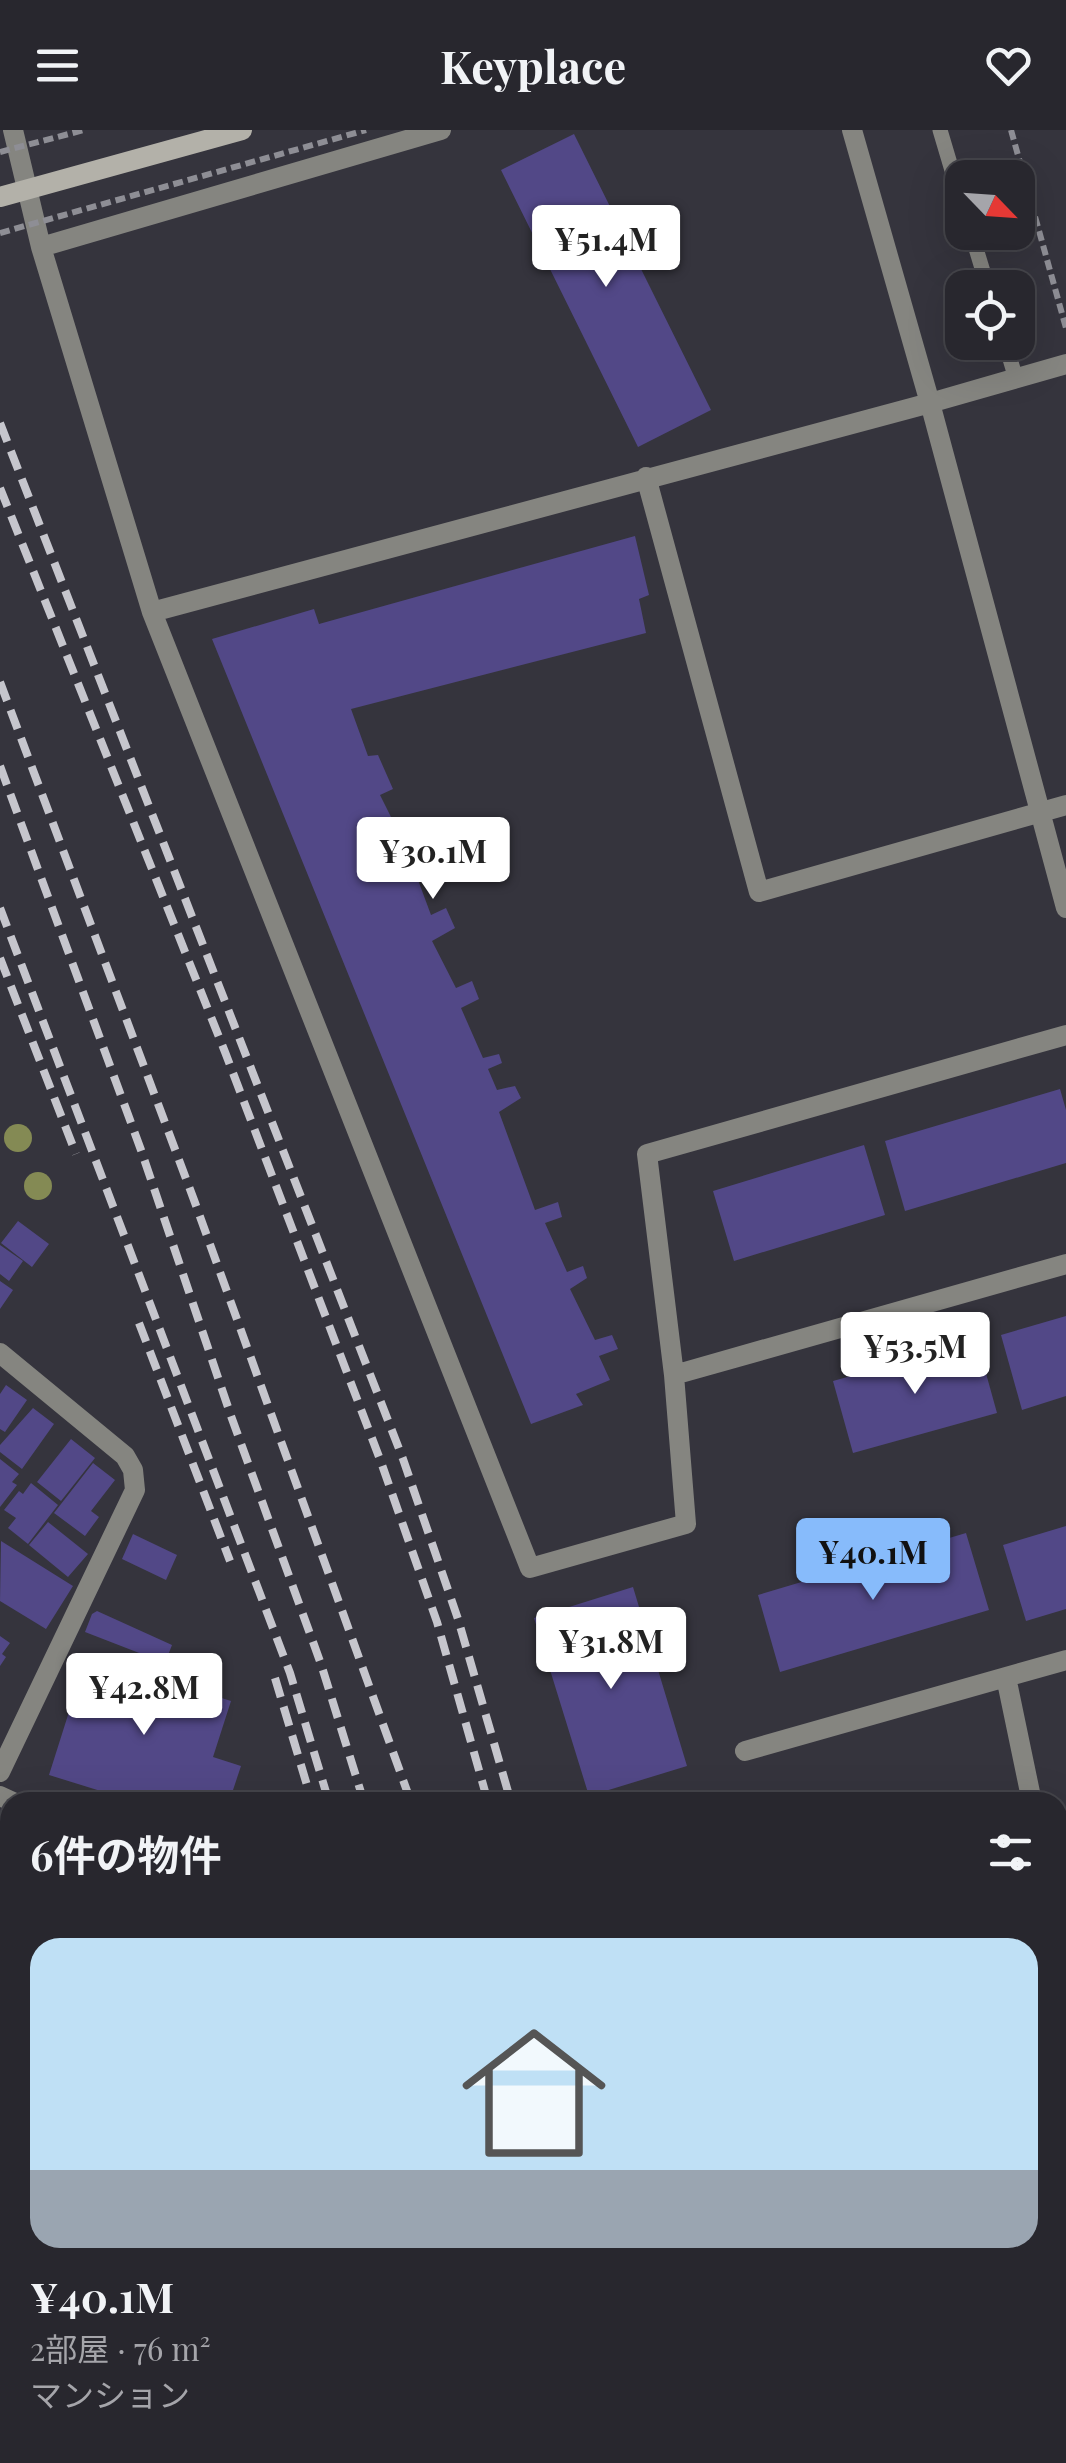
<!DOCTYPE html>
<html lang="ja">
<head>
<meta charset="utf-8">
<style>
  body { margin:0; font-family:"Playfair Display","Noto Sans JP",serif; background:#34333a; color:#f1f3f6; height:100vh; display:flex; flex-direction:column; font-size:38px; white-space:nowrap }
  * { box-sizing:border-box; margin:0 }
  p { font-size:32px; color:#a5a5aa }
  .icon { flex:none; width:55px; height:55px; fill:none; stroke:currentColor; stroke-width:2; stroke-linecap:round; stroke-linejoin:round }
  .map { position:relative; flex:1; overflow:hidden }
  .drawer { position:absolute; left:0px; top:1662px; width:1068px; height:672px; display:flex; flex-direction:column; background:#28272e; border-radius:30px 30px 0 0; box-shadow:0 10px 40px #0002,0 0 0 2px #44444a }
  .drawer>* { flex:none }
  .needle { width:65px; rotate:115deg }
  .tools { position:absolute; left:945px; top:30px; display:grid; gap:20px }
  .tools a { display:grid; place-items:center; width:90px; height:90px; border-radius:20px; background:#28272e; box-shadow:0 10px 40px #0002,0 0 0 2px #44444a; font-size:50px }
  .price { position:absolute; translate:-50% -85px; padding:0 22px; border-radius:10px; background:#fff; color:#222; font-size:32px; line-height:65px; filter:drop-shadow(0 2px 5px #0008) }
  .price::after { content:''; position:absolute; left:50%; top:60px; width:30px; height:22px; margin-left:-15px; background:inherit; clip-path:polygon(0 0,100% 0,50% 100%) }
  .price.on { background:#87bbfb; color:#111 }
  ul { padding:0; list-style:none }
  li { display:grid; align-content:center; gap:20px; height:530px; padding:0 30px }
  li span { display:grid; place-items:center; height:310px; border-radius:30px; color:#555 }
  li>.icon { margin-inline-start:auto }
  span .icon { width:180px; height:180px; fill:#fffc; stroke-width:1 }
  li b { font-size:42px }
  h2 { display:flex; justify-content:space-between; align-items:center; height:120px; padding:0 30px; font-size:42px }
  header { display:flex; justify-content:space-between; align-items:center; height:130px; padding:0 30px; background:#28272e; font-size:45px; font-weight:700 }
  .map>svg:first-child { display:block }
  .park { fill:url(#park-tufts) }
  .building { fill:#524887 }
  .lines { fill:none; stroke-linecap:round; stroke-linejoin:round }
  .path { stroke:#8e8e95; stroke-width:6; stroke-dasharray:10 5; stroke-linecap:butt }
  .lane { stroke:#858580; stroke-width:15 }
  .street { stroke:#858580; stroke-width:20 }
  .secondary { stroke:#b3b1a9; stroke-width:20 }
  .rail { stroke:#c6c6cd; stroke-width:8; stroke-dasharray:20 10; stroke-linecap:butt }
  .path-bridge { stroke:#8e8e95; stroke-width:6; stroke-dasharray:10 5; stroke-linecap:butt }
  .secondary-bridge { stroke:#b3b1a9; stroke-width:20 }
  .tree { fill:#848a54 }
</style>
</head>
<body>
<header><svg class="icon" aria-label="menu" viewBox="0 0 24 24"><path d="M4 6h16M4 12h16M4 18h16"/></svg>Keyplace<svg class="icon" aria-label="heart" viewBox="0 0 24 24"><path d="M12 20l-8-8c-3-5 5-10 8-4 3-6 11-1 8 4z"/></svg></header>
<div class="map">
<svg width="1066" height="2333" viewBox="0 0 1066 2333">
  <defs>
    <pattern id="park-tufts" width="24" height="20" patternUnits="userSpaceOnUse" patternTransform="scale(2.5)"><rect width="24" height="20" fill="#4e5418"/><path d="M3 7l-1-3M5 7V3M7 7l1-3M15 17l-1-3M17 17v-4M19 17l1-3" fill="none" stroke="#686d3a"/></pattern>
  </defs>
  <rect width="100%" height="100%" fill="#35343d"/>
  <path class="park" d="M1066,1799v439l-8,2v-440z"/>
  <path class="building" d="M574,4l137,276 -73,37 -137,-277z
    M635,406l14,59 -10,4 7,34 -295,76 17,47 10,-1 15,34 -13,6 22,44 19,-7 4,15 -17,6 23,62 15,-7 9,20 -23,13 24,47 16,-7 7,18 -18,9 22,50 16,-4 3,9 -14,6 9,21 18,-4 6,12 -22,14 36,98 23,-8 4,15 -17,6 22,49 16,-6 4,12 -17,11 25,51 17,-5 6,14 -19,7 11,24 -34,14 7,11 -52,19 -319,-785 102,-30 5,15z
    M1060,959l6,21v53l-161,48 -20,-70z
    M864,1015l21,70 -151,46 -21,-70z
    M18,1091l31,23 -17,23 -31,-24z
    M0,1115l23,16 -14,20 -9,-7z
    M0,1151l13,9 -13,19z
    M1066,1186v80l-44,14 -21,-75z
    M977,1211l20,72 -144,40 -20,-72z
    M6,1255l21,15 -22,32 -5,-3v-35z
    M33,1278l21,16 -32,45 -22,-17v-7z
    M71,1309l24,19 -34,43 -24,-19z
    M0,1329l19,15 -7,8 5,3 -17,22z
    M93,1333l22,17 -24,31 8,6 -14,19 -31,-23z
    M31,1353l27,22 -30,39 -20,-16 8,-10 -12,-8 15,-19 4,3z
    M48,1392l40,32 -20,23 -39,-32z
    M1066,1396v83l-40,12 -23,-76z
    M966,1403l23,77 -209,62 -22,-77z
    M133,1404l44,21 -11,25 -44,-21z
    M1,1411l72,45 -27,43 -46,-28z
    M633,1457l54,179 -98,30 -55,-178z
    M97,1481l75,34 -7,18 -80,-31 7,-18z
    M0,1506l10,7 -8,11 4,3 -6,9z
    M87,1525l144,46 -18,56 28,9 -12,36h-93l-87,-27z
    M10,1925v26h-7l-1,-25z
    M1066,2287v46h-137l-1,-8h130v-36z
    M123,2325h41v8h-40z
    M206,2325h30l1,8h-30z
    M255,2325h66l2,8h-66z"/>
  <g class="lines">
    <path class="path" d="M1011,0l55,198"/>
    <path class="lane" d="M940,0l22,74
      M971,102l17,56
      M1005,212l11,37
      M0,2067l10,-1
      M0,2250l10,-1
      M874,2325l2,8"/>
    <path class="street" d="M13,0l28,117 111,365 378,956 156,-44 -12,-149 -27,-221 419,-119
      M852,0l78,273 136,-39
      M41,117l400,-117
      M646,347l113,415 307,-87
      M152,482l778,-209 136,505
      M0,1223l125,103 8,14 2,20 -135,282
      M674,1245l392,-111
      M1006,1547l26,125
      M745,1621l321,-91
      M0,1666l13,6
      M370,2325l2,8"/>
    <path class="secondary" d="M1058,1790l8,-1
      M1058,2247l8,-2
      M0,2324l3,9"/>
    <path class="rail" d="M0,293l403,1036 55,160 53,183
      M0,358l225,564 156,410 56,160 51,180
      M0,552l194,518 217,602
      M0,636l141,384 90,266 90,248 43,138
      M0,778l290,765 39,129
      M0,828l76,196
      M139,1193l91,238
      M275,1548l37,124
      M506,2325l3,8
      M547,2325l2,8
      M613,2325l2,8
      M671,2325l2,8
      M695,2325l2,8"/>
    <path class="path-bridge" d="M0,22l84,-22
      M0,103l366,-103"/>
    <path class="secondary-bridge" d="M0,67l242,-67"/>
  </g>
  <g class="tree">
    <circle cx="18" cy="1008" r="14"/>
    <circle cx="38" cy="1056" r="14"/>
  </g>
</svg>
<div class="tools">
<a><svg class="needle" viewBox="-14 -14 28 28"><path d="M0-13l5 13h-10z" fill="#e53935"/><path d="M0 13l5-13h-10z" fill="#a5a5aa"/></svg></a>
<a><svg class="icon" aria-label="locate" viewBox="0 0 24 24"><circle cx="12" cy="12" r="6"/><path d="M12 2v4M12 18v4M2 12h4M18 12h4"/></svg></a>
</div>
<b class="price" style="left:606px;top:160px">¥51.4M</b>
<b class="price" style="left:433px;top:772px">¥30.1M</b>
<b class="price" style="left:915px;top:1267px">¥53.5M</b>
<b class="price on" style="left:873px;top:1473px">¥40.1M</b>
<b class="price" style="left:611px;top:1562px">¥31.8M</b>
<b class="price" style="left:144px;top:1608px">¥42.8M</b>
<section class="drawer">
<h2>6件の物件<svg class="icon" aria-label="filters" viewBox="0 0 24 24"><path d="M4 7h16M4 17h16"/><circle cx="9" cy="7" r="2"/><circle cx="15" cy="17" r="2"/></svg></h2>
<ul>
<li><span style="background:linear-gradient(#bfe0f5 75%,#9aa5b1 0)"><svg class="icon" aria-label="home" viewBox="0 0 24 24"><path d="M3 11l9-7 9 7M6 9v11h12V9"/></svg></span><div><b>¥40.1M</b><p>2部屋 · 76 m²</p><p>マンション</p></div></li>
</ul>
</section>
</div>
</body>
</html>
